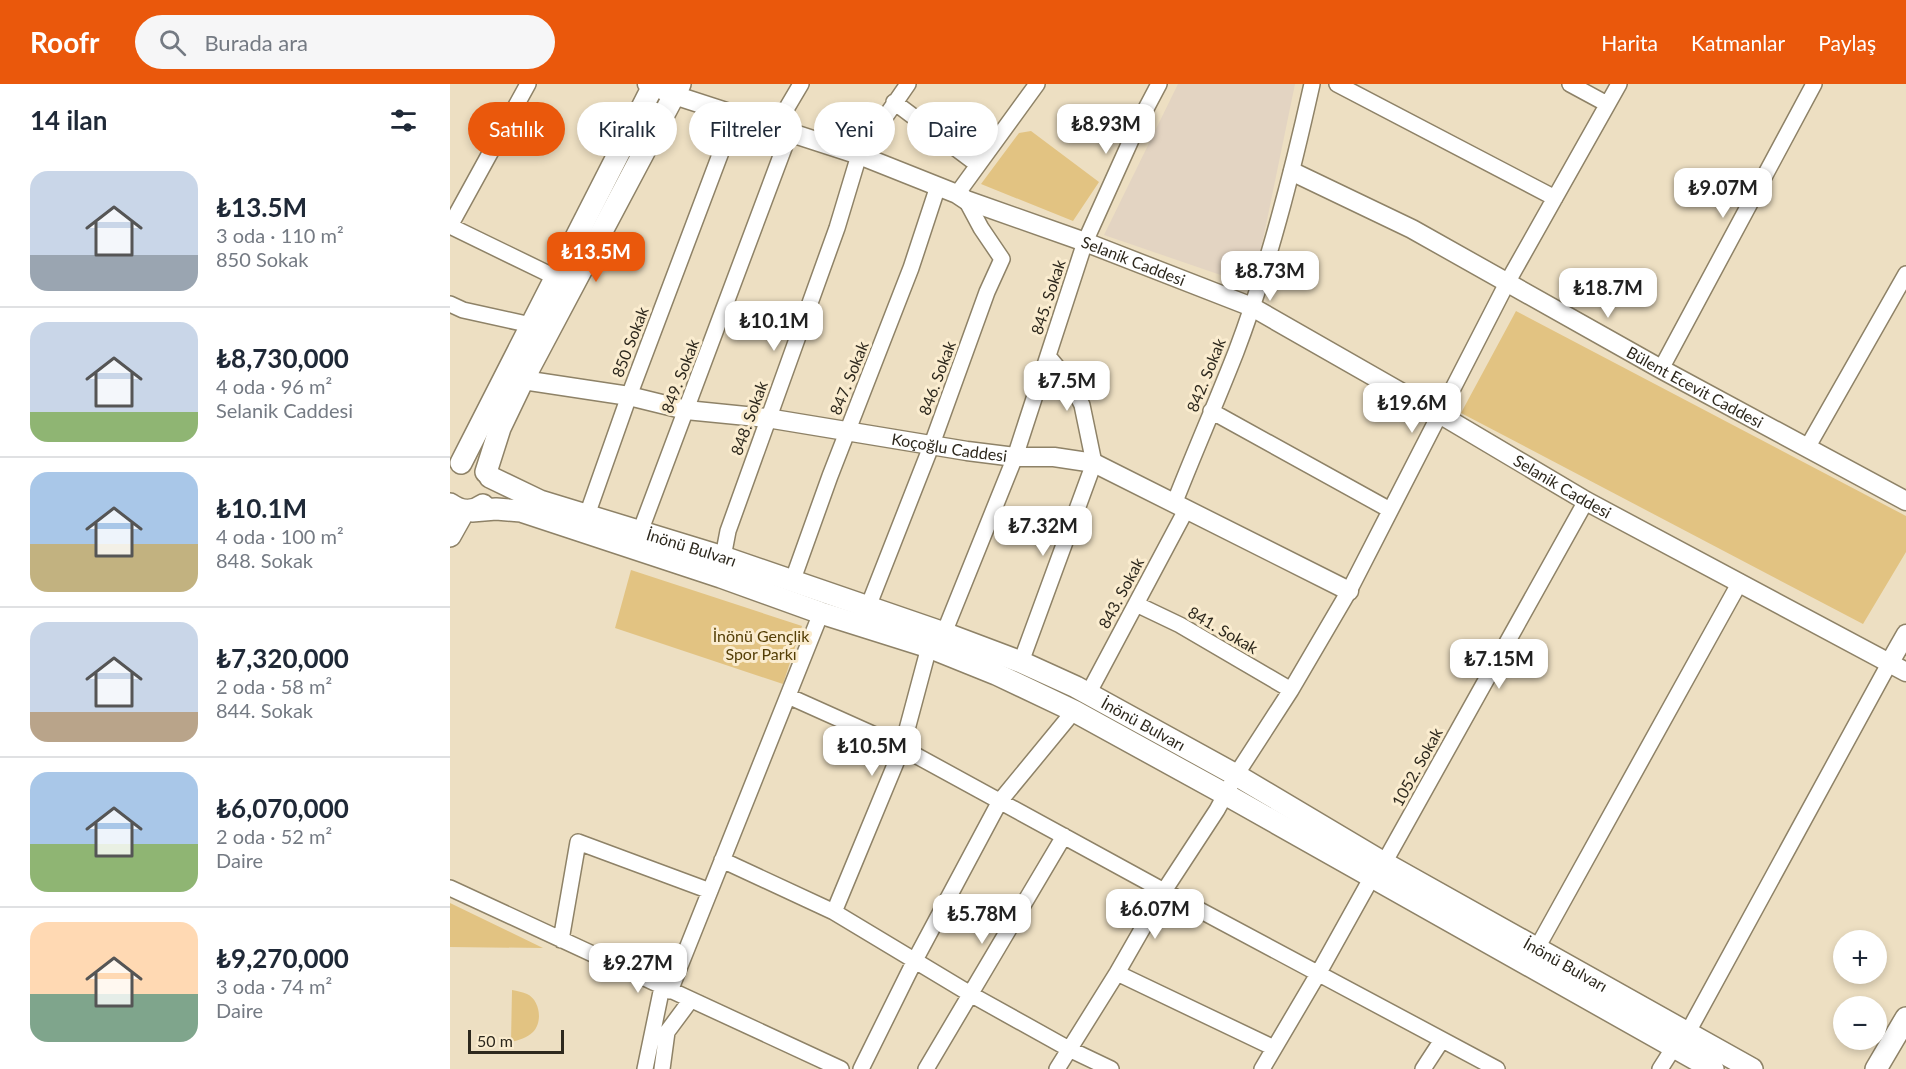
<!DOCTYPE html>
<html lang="tr">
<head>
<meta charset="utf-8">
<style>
  body { margin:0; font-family:Lato,sans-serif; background:#f6f6f7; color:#1f2937; height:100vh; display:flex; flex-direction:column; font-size:22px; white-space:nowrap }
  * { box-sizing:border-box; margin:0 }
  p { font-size:20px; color:#747a83 }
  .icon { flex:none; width:33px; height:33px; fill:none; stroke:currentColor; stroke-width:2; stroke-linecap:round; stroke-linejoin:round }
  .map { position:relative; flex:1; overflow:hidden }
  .panel { display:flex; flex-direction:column; background:#fff; width:450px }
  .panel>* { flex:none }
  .guide { position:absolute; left:18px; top:18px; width:570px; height:54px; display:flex; gap:12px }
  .controls { position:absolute; left:1383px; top:846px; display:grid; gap:12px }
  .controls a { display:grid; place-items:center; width:54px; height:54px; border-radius:50%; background:#fff; box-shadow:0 3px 9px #0003; font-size:30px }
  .scale { position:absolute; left:18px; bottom:15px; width:96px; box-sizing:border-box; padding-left:6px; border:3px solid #2d281d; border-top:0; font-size:16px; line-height:21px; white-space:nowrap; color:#2d281d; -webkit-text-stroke:4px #faeccf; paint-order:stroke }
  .price { position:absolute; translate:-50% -51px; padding:0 14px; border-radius:12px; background:#fff; color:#222; font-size:20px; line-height:39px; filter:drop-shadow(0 2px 3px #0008) }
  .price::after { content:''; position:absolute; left:50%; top:36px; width:18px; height:14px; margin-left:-9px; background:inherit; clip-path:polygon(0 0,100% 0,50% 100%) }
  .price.active { background:#ea580c; color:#fff }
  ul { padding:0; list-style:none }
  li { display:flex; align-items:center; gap:18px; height:150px; padding:0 30px }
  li+li { border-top:2px solid #e0e1e3 }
  li span { display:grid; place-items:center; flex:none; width:168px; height:120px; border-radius:18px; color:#555 }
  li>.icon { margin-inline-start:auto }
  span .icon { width:72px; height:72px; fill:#fffc; stroke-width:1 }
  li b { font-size:26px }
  h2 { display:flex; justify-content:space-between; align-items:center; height:72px; padding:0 30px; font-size:26px }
  .pill { padding:0 21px; border-radius:27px; background:#fff; box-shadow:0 3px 9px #0003; font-size:21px; line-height:54px }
  .pill.active { background:#ea580c; color:#fff }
  header { display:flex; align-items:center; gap:36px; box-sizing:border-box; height:84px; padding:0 30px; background:#ea580c; color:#fff }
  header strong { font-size:28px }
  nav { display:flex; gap:33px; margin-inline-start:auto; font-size:21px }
  .search { width:420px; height:54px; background:#f6f6f7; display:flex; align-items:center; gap:15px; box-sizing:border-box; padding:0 21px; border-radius:33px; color:#747a83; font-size:22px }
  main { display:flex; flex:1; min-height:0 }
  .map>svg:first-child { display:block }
  .education { fill:#e3d4c2 }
  .green { fill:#e2c382 }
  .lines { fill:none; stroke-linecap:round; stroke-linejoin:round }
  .minor-casing { stroke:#8e8267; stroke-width:18 }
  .tertiary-casing { stroke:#8e8267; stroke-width:21 }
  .secondary-casing { stroke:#8e8267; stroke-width:24 }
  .minor { stroke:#fff; stroke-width:15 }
  .tertiary { stroke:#fff; stroke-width:18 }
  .secondary { stroke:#fff; stroke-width:21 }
  .labels { text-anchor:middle; stroke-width:6; stroke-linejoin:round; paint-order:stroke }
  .street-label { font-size:16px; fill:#2d281d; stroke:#faeccf }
  .park-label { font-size:16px; fill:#543e05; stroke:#faeccf }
</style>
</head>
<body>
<header>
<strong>Roofr</strong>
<div class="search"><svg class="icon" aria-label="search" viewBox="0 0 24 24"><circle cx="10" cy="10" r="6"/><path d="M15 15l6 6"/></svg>Burada ara</div>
<nav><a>Harita</a><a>Katmanlar</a><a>Paylaş</a></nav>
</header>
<main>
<section class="panel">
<h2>14 ilan<svg class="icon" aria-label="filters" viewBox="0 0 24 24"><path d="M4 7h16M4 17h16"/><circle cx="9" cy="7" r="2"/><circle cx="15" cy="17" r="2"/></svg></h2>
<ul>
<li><span style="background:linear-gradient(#c9d6e8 70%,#9aa5b1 0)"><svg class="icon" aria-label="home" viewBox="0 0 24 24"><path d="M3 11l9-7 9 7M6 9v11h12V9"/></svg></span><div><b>₺13.5M</b><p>3 oda · 110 m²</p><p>850 Sokak</p></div></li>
<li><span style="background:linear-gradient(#c9d6e8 75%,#8fb573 0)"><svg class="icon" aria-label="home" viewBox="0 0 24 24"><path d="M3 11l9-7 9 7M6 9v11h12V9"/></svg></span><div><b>₺8,730,000</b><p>4 oda · 96 m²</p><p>Selanik Caddesi</p></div></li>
<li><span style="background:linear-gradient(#a9c7e8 60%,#c2b280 0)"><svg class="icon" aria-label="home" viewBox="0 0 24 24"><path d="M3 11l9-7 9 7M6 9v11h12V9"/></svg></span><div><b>₺10.1M</b><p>4 oda · 100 m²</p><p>848. Sokak</p></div></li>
<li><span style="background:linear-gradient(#c9d6e8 75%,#b9a48a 0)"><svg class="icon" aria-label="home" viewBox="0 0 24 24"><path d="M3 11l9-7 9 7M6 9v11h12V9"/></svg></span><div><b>₺7,320,000</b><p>2 oda · 58 m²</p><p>844. Sokak</p></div></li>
<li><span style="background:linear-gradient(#a9c7e8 60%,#8fb573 0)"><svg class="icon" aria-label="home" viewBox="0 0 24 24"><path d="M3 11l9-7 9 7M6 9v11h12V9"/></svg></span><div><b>₺6,070,000</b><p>2 oda · 52 m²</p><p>Daire</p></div></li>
<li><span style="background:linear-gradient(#ffd9b3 60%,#7fa58c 0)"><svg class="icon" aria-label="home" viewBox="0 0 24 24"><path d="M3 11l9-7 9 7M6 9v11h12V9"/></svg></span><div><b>₺9,270,000</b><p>3 oda · 74 m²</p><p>Daire</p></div></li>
</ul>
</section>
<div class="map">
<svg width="1456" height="985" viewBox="0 0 1456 985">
  <rect width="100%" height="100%" fill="#eddfc2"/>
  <path class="education" d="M728,0h117l-36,175 -15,24 -140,-48z"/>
  <path class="green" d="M581,47l68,51 -26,39 -92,-37 38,-51z
    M1066,227l390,205v36l-43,72 -402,-211z
    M181,486l171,56 -19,58 -168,-56z
    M0,819l93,45 -93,-1z
    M62,906c5,1 11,2 15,4 13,6 16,28 6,38 -6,6 -14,8 -22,10z"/>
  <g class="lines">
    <g class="minor-casing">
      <path id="minor" d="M887,0l218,114
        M1120,0l37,20
        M444,18l84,63
        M325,44l26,-44
        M507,110l80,-110
        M0,142l78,-142
        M0,142l105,51
        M0,220l13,6 68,15
        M1211,285l153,-285
        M761,327l179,99
        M1357,364l99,-174
        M724,420c20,-51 42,-101 62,-152 33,-87 56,-178 76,-268
        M137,431l42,-119 106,-281
        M190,448l150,-400
        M273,473l5,-26 109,-303 22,-73 49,-71
        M342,498l38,-106 81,-208 27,-82
        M686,520l44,21 111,65
        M418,523l64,-163 55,-152 15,-33 -21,-31 -15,-28
        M494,549l71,-176 70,-215 55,-122 19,-36
        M571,578l73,-199 -12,-58 -10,-20 -24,-29
        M638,610l98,-184
        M338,612l107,48 269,147 333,178
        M272,776l112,52 138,83 97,54 42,20
        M934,779l202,-362
        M0,804l391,181
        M384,828l68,-164 27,-101
        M111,856l17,-98 132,49
        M1087,864l203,-366
        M667,889l157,75
        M220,907l151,-378
        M1238,948l202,-370
        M195,985l17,-82
        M212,985l5,-37 23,-31
        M411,985l53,-107 86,-161 74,-90
        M476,985l138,-233
        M607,985l60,-96 47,-82 53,-81 19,-35 55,-85 58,-99 158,-308 112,-199
        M812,985l56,-95 54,-97
        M973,985l19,-29
        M1210,985l14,-22"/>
    </g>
    <g class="tertiary-casing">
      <g id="tertiary">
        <path id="s1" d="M197,0l27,11 185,60 98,39 9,6 119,42 167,65 189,108 145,86 320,171"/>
        <path id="s2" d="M843,88l119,57 249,140 245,132"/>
        <path id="s3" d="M73,296l106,16 57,14 81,8 200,33 48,6h39l40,6 255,128"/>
        <path d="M1440,578l16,-28"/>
      </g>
    </g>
    <g class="secondary-casing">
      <g id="secondary">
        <path d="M11,379l193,-379"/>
        <path d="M36,388l14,-44 23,-48 157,-296"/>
        <path id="s4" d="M40,393l50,24 183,56 221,76 77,29 55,25 160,88 148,88 368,206"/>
        <path d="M0,420c11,8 22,9 33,1"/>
        <path d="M22,427l24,-2 25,2 200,66 100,36 108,34 67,27 78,37 151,83 488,275"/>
        <path d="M0,452l14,-25"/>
        <path d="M1426,985l30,-51"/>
      </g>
    </g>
    <use href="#minor" class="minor"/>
    <use href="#tertiary" class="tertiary"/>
    <use href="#secondary" class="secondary"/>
  </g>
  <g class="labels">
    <g class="street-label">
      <text dy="6" stroke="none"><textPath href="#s1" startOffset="518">Selanik Caddesi</textPath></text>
      <text transform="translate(598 213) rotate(-72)" y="6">845. Sokak</text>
      <text transform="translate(180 258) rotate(-69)" y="6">850 Sokak</text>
      <text transform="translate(756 291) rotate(-68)" y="6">842. Sokak</text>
      <text transform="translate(230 292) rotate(-69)" y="6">849. Sokak</text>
      <text transform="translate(399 294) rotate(-68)" y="6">847. Sokak</text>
      <text transform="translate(487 294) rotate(-70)" y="6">846. Sokak</text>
      <text dy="6" stroke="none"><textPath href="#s2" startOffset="456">Bülent Ecevit Caddesi</textPath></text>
      <text transform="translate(299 334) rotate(-70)" y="6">848. Sokak</text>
      <text dy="6" stroke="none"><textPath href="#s3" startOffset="432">Koçoğlu Caddesi</textPath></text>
      <text dy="6" stroke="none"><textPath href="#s1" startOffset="1004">Selanik Caddesi</textPath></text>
      <text dy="6" stroke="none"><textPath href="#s4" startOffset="214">İnönü Bulvarı</textPath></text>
      <text transform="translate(671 509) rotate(-62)" y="6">843. Sokak</text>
      <text transform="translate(773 546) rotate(30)" y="6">841. Sokak</text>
      <text dy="6" stroke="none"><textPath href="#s4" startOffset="700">İnönü Bulvarı</textPath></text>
      <text transform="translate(967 683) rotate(-61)" y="6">1052. Sokak</text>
      <text dy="6" stroke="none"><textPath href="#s4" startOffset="1186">İnönü Bulvarı</textPath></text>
    </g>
    <g class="park-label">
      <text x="311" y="558">İnönü Gençlik<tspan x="311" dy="18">Spor Parkı</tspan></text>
    </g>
  </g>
</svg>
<div class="controls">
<a>+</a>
<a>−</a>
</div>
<div class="scale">50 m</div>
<b class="price" style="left:656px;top:71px">₺8.93M</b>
<b class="price" style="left:1273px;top:135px">₺9.07M</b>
<b class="price active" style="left:146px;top:199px">₺13.5M</b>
<b class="price" style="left:820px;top:218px">₺8.73M</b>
<b class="price" style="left:1158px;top:235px">₺18.7M</b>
<b class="price" style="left:324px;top:268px">₺10.1M</b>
<b class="price" style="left:617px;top:328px">₺7.5M</b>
<b class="price" style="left:962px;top:350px">₺19.6M</b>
<b class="price" style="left:593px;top:473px">₺7.32M</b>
<b class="price" style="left:1049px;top:606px">₺7.15M</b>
<b class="price" style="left:422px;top:693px">₺10.5M</b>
<b class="price" style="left:705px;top:856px">₺6.07M</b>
<b class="price" style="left:532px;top:861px">₺5.78M</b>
<b class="price" style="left:188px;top:910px">₺9.27M</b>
<div class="guide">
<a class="pill active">Satılık</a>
<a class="pill">Kiralık</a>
<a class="pill">Filtreler</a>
<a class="pill">Yeni</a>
<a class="pill">Daire</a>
</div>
</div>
</main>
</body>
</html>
